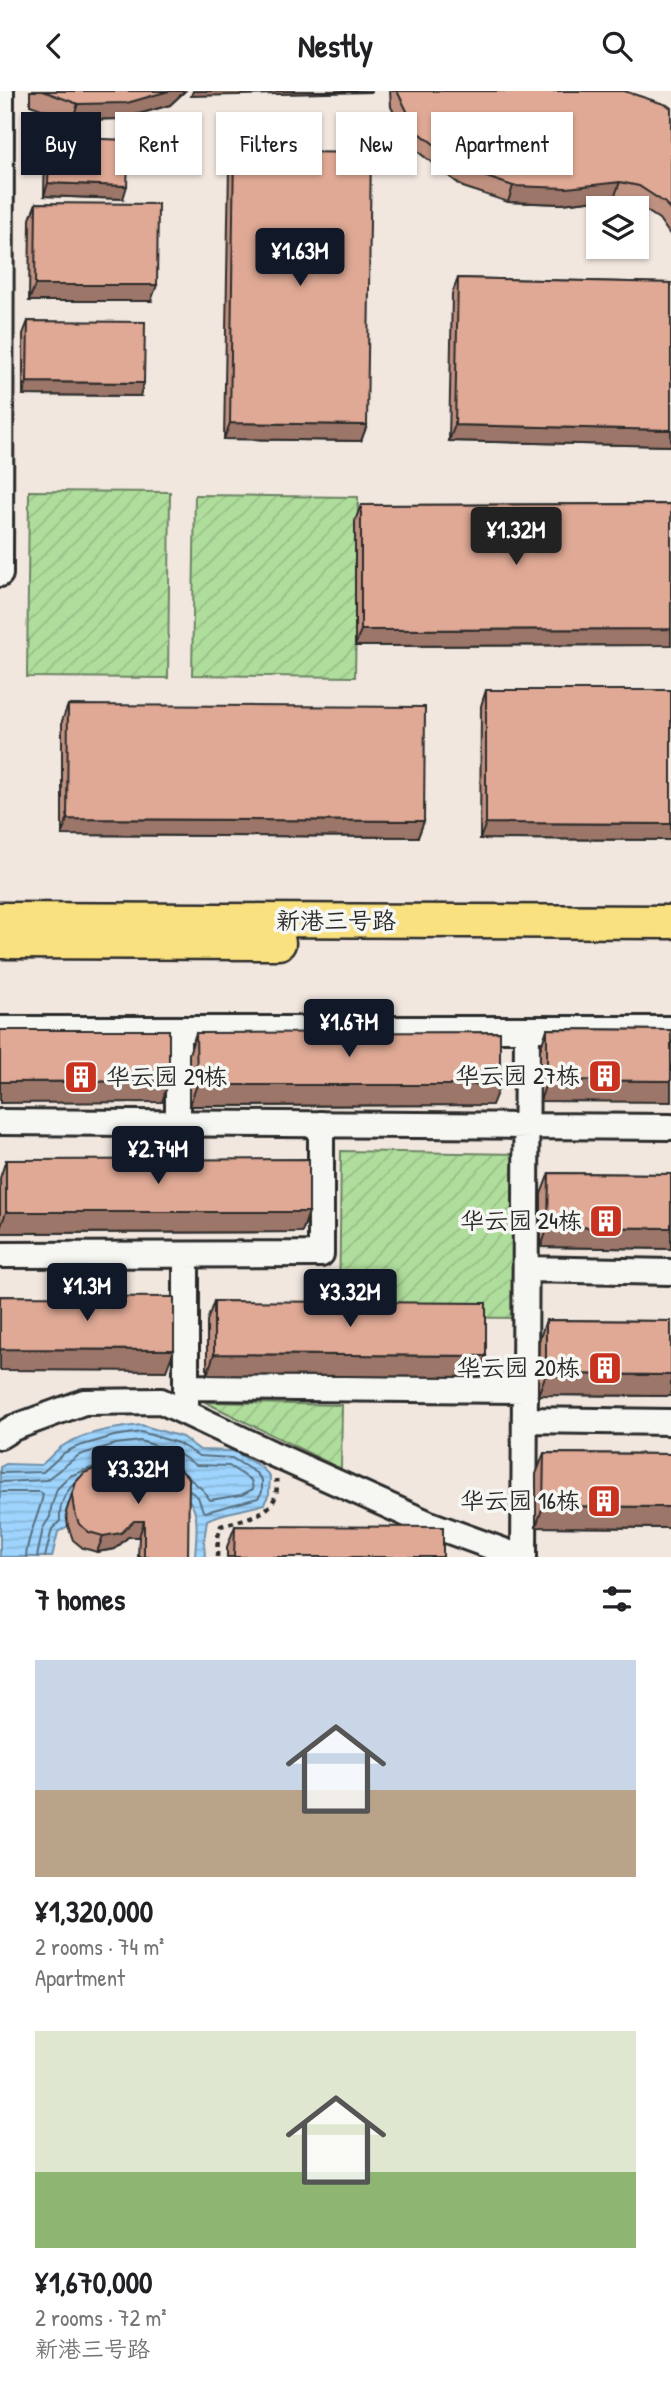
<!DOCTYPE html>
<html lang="en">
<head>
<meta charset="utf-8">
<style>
  body { margin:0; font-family:"Patrick Hand","LXGW WenKai TC",sans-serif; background:#f2f2f2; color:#202124; height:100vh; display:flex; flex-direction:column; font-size:26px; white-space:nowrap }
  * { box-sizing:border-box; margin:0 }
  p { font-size:23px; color:#757577 }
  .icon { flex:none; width:38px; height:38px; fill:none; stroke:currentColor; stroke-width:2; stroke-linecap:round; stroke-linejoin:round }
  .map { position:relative; height:1466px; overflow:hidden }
  .side { display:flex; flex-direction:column; background:#fff; flex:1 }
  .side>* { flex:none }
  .hud { position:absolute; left:21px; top:21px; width:630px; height:63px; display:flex; gap:14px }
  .fabs { position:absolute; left:586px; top:105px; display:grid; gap:14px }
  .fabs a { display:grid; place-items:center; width:63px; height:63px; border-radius:0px; background:#fff; box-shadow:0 2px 5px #0004; font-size:35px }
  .price { position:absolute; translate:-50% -60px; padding:0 16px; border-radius:7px; background:#111827; color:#fff; font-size:23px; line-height:46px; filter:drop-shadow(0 2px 4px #0008) }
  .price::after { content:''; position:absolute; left:50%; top:42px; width:21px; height:16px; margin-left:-10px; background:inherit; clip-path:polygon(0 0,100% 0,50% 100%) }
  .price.current { background:#222; color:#fff }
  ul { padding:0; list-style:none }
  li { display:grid; align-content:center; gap:14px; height:371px; padding:0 35px }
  li span { display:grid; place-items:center; height:217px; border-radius:0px; color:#555 }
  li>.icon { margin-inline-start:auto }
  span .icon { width:126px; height:126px; fill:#fffc; stroke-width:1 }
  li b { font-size:30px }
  h2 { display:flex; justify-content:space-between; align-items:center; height:84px; padding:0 35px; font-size:30px }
  .tag { padding:0 24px; border-radius:0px; background:#fff; box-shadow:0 2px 5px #0004; font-size:24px; line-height:63px }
  .tag.current { background:#111827; color:#fff }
  header { display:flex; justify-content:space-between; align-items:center; height:91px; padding:0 35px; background:#fff; font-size:32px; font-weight:700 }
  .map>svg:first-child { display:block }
  .garden { fill:url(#garden-furrows); stroke:#6d8464; stroke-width:2 }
  .water { fill:url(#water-rules); stroke:#7090a9; stroke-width:2 }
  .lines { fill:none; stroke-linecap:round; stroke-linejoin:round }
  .shore { stroke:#596f7f; stroke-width:2 }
  .minor-casing { stroke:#2b2b2b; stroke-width:30 }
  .major-casing { stroke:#2b2b2b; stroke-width:37 }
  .path { stroke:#2b2b2b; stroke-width:4.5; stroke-dasharray:5 5; stroke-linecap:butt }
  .minor { stroke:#f6f6f2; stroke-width:24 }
  .major { stroke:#fae180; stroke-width:32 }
  .wall { fill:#c09180; stroke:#2b2b2b; stroke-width:2 }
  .shaded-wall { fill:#9c7668; stroke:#2b2b2b; stroke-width:2 }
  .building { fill:#dfa995; stroke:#2b2b2b; stroke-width:2 }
  .labels { text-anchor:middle; stroke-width:7; stroke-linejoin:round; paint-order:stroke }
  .street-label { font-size:24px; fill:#2b2b2b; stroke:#f6f6f2 }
  .poi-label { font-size:24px; fill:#2b2b2b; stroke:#f6f6f2; text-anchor:end }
</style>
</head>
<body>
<header><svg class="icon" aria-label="back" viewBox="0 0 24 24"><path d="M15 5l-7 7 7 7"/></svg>Nestly<svg class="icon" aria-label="search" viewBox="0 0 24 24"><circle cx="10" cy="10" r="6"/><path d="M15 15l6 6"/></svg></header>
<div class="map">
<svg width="671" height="1466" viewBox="0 0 671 1466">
  <defs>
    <pattern id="garden-furrows" width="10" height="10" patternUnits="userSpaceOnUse" patternTransform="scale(1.75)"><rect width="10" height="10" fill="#afdd9c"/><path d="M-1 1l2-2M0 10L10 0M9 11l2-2" fill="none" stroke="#97be87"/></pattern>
    <pattern id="water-rules" width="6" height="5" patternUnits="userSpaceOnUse" patternTransform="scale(1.75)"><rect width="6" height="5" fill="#9ed4fd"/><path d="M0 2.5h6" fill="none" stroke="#88b6d9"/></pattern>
  </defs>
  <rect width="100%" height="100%" fill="#f1e7df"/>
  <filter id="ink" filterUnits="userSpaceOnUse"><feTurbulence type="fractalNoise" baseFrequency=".0143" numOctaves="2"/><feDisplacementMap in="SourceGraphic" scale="14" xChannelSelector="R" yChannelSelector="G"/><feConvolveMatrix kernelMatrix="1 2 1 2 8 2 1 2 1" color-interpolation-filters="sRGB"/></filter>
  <g filter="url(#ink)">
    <path class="garden" d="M29,400l141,1 -2,186 -141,-1z
      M195,404l163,2 -3,180 -163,-2z
      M341,1060l176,3 -3,164 -175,-2z
      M205,1311l137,3 -1,64z"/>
    <path class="water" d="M141,1334l41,12 18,13 33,1 28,16 9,9 -1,18 -5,10c-18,6 -41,8 -57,16l-3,21 1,16h-10c1,-23 7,-48 -12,-63l-105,-5c-10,12 -12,22 -10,37l-10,6 -6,25h-52v-90l6,-3 35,1c7,-5 13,-13 20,-18 22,-15 54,-19 80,-22z"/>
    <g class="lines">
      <path class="shore" d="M0,1382l43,-1 21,-19 12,-6 38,-11 27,-4 37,11 21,13 33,2 24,15 6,7v12l-4,6 -52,14 -3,-1 -5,-14 -8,-6
        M0,1391l46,-2 33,-25 37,-11 24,-3 34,10 22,14 33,1 22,14 2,9 -12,6 -31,5 -7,-10 -13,-11
        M0,1401h40l3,2c-3,21 -16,40 -17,63
        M37,1466l6,-29 7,-11 1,-9 6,-19 13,-13 24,-9
        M45,1466l7,-28 8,-8c-1,-15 3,-26 14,-37"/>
      <g class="minor-casing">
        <path id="minor" d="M0,483l1,-483
          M0,938h671
          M0,1031l671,5
          M178,1032v-94
          M0,1164l321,-1v-130
          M526,1178l145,3
          M186,1296l339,3
          M186,1311v-147
          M525,1329l146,2
          M0,1345l13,-8 71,-26 77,-1 112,53 154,69 93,34
          M524,1466l3,-528"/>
      </g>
      <g class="major-casing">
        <path id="major" d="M0,828l671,3
          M0,851l279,1"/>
      </g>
      <path class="path" d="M217,1466l1,-21 3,-10c27,-9 61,-11 55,-47"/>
      <use href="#minor" class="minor"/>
      <use href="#major" class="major"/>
    </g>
    <path class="wall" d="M30,0h155l-15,14 -49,14 -49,1 -42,-15z
      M390,0h234l47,17v128l-12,-17 -26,-17 -19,-4 -52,6 -54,-2 -45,-15 -51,-40 -21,-40z
      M50,46l73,62 -79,-3 1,-47z
      M234,60l133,274 -6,16 -137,-2 5,-272z
      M36,112l115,98h-122l1,-82z
      M458,187l213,5v163l-222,-5 3,-147z
      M28,230l112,75 -117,-1v-61z
      M671,413v141l-316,1v-125l6,-16z
      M486,599h185v150l-191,-1 1,-133z
      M68,614l356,116 -6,16 -356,-2v-114z
      M547,938l124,1 -131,71v-51z
      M196,942l296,72 -303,1v-52z
      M6,1069l303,52 -7,20 -302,1v-55z
      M549,1082l122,1v75l-130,-2v-53z
      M214,1210l272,55 -8,21 -271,-2v-54z
      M546,1229l125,1v75l-133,-1 1,-54z
      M544,1362l127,1v74l-135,-1v-53z
      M142,1371l46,95h-50l1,-20h-11l-13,12 -18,3 -14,-4 -10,-8 -5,-14 -2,-14 10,-30 60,-4z
      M235,1435l208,31h-216v-10z"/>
    <path class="shaded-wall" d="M169,0h16l-15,14 -49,14 -49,1 6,-16z
      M193,0h179v1l-181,4z
      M620,91l-6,16 -52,6 -54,-2 5,-16z
      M48,92l79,3 -4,13 -79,-3z
      M35,194h122l-6,16h-122z
      M27,291l117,1 -4,13 -117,-1z
      M230,332l137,2 -6,16 -137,-2z
      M455,334l216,5v16l-222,-5z
      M671,538v16l-316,1 6,-16z
      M67,728l357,2 -6,16 -356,-2z
      M486,732l185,1v16l-191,-1z
      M547,989l124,1v21l-131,-1z
      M169,990l-7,21 -162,1v-21z
      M197,994h303l-8,20 -303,1z
      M6,1121h303l-7,20 -302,1v-4z
      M548,1136l123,1v21l-130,-2z
      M0,1258l174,1 -8,21 -166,-1z
      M214,1263l272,2 -8,21 -271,-2z
      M546,1283l125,1v21l-133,-1z
      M543,1415l128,1v21l-135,-1z
      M134,1430h10l-5,16h-11l-13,12 -18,3 6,-16z"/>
    <path class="building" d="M43,0h126l-42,12 -49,1z
      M397,0h227l43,14 4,3v104l-6,-9 -26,-17 -19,-4 -53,6 -54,-2 -44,-15 -52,-40z
      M50,46l79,3 -2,46 -79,-3z
      M234,60l137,2 -4,272 -137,-2z
      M36,112l122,1 -1,81h-122z
      M458,187l213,5v147l-216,-5z
      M28,230l117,1 -1,61 -117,-1z
      M671,413v125l-310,1v-125z
      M486,599h185v134l-185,-1z
      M68,614l357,2 -1,114 -357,-2z
      M547,938l124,1v51l-124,-1z
      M0,939h169v51l-169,1z
      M500,941v53h-303l-1,-52z
      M309,1068v53h-303v-52z
      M549,1082l122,1v54l-123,-1z
      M0,1205l174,1v53l-174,-1z
      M214,1210l272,2v53l-272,-2z
      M546,1229l125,1v54l-125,-1z
      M544,1362l127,1v53l-128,-1z
      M170,1369l19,18 -1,79h-44v-36h-10l-13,12 -18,3 -14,-4 -10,-8 -5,-14 -2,-14 4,-14 8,-9 15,-6 17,1 15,10 11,-1v-15z
      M235,1435l208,1v30h-209z"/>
  </g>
  <defs>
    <g id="building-square" transform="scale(1.75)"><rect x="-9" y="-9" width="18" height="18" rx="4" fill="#c8321e" stroke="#f6f6f2"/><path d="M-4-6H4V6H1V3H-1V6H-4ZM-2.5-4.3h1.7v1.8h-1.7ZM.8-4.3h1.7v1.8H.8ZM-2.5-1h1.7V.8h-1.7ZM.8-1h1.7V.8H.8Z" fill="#fff"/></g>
  </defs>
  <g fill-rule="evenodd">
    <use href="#building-square" x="605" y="985"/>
    <use href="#building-square" x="81" y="986"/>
    <use href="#building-square" x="606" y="1130"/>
    <use href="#building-square" x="605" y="1277"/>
    <use href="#building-square" x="604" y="1410"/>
  </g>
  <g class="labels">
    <g class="street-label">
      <text x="336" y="838">新港三号路</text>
    </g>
    <g class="poi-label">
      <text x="580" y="993">华云园 27栋</text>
      <text x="106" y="994" text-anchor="start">华云园 29栋</text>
      <text x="582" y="1138">华云园 24栋</text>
      <text x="580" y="1285">华云园 20栋</text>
      <text x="580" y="1418">华云园 16栋</text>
    </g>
  </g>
</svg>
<div class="fabs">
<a><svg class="icon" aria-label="layers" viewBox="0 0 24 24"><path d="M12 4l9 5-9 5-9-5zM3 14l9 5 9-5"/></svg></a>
</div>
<b class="price" style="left:300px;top:197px">¥1.63M</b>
<b class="price current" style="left:516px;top:476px">¥1.32M</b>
<b class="price" style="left:349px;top:968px">¥1.67M</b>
<b class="price" style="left:158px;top:1095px">¥2.74M</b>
<b class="price" style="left:87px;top:1232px">¥1.3M</b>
<b class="price" style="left:350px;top:1238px">¥3.32M</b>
<b class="price" style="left:138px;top:1415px">¥3.32M</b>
<div class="hud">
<a class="tag current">Buy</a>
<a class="tag">Rent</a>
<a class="tag">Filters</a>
<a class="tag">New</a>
<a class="tag">Apartment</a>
</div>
</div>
<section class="side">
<h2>7 homes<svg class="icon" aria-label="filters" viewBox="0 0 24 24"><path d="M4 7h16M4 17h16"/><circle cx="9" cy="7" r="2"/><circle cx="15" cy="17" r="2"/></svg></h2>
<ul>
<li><span style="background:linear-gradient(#c9d6e8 60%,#b9a48a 0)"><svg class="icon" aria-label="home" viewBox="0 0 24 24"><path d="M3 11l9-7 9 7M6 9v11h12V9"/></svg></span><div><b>¥1,320,000</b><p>2 rooms · 74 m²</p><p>Apartment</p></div></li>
<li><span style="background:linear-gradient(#dfe7d0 65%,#8fb573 0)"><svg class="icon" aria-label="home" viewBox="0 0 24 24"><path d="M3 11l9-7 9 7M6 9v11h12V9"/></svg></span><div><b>¥1,670,000</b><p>2 rooms · 72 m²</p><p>新港三号路</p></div></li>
</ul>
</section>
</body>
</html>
